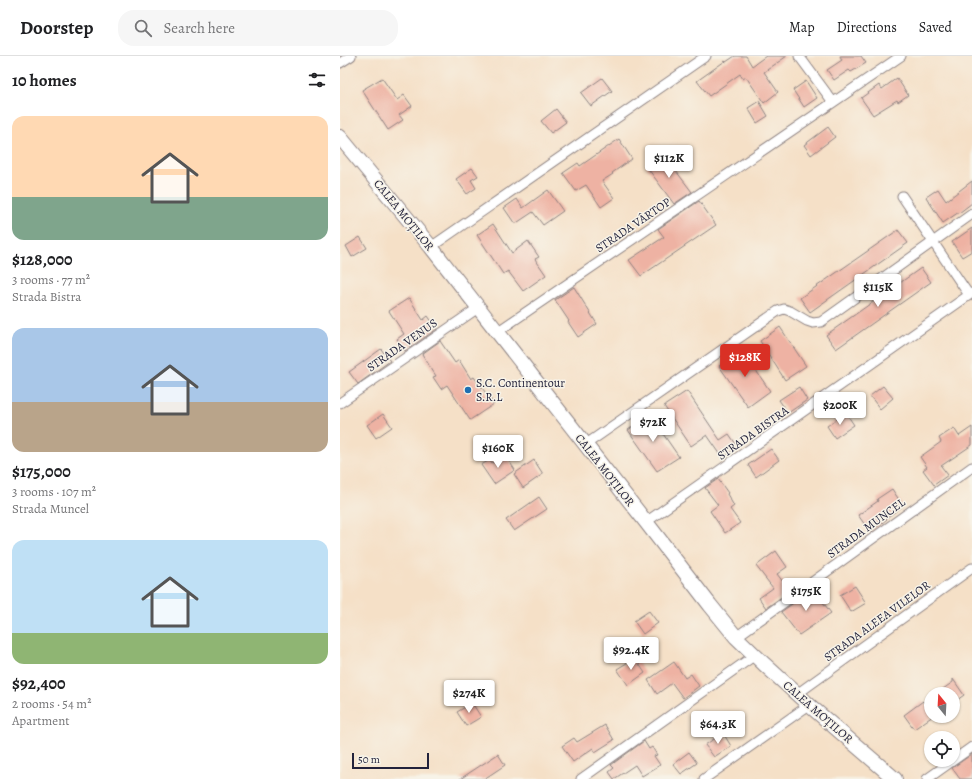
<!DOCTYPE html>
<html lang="en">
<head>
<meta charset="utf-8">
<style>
  body { margin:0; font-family:Alegreya,serif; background:#f6f6f6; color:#202124; height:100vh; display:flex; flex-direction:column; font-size:15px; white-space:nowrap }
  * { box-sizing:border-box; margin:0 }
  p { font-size:13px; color:#757577 }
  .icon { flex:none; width:22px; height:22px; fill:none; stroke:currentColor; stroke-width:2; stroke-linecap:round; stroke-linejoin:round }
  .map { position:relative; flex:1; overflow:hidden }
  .side { display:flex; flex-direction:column; background:#fff; width:340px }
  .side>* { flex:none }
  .needle { width:26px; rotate:342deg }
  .tools { position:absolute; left:584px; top:631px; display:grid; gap:8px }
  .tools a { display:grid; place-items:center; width:36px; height:36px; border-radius:50%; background:#fff; box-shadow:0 1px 3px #0004; font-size:20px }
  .scale { position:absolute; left:12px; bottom:10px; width:77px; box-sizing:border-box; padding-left:4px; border:2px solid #22223b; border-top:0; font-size:11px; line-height:14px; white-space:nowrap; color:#22223b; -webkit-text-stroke:3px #f7f3e8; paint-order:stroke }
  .price { position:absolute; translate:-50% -34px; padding:0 9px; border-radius:4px; background:#fff; color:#222; font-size:13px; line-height:26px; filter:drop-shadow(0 1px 2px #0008) }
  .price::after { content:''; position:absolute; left:50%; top:24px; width:12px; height:9px; margin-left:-6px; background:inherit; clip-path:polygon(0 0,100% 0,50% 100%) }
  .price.on { background:#d93025; color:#fff }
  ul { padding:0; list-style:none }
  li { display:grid; align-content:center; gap:8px; height:212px; padding:0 12px }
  li span { display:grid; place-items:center; height:124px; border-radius:12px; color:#555 }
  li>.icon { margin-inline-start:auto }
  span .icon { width:72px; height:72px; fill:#fffc; stroke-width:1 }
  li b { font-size:17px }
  h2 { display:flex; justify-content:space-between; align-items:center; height:48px; padding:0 12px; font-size:17px }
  header { display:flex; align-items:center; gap:24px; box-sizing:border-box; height:56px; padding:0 20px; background:#fff; border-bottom:1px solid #e0e0e0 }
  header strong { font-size:19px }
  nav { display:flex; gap:22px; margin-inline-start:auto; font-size:14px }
  .search { width:280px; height:36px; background:#f6f6f6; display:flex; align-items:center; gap:10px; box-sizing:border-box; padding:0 14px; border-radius:16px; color:#757577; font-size:15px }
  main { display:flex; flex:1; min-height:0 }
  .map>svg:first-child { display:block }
  .building { fill:#eeb2a3 }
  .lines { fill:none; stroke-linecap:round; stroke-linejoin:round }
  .street-casing { stroke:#8c8181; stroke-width:11 }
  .primary-casing { stroke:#8c8181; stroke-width:16 }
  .street { stroke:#fff; stroke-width:9 }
  .primary { stroke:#fff; stroke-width:14 }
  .poi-dot { fill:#1f6fb2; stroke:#f7f3e8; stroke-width:1.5 }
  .labels { text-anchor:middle; stroke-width:3; stroke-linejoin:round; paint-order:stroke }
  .street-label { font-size:12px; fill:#22223b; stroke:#f7f3e8 }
  .poi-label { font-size:12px; fill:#22223b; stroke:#f7f3e8; text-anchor:start }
</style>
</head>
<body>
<header>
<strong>Doorstep</strong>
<div class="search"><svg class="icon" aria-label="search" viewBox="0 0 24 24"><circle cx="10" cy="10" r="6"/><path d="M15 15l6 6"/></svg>Search here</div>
<nav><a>Map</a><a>Directions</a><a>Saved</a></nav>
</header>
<main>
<section class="side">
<h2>10 homes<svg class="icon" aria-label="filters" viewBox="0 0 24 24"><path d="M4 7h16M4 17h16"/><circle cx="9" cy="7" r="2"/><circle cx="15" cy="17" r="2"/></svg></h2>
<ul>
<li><span style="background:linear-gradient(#ffd9b3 65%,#7fa58c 0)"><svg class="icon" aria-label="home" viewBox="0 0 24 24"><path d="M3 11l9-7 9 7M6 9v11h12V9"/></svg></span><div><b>$128,000</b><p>3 rooms · 77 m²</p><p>Strada Bistra</p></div></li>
<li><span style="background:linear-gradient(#a9c7e8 60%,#b9a48a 0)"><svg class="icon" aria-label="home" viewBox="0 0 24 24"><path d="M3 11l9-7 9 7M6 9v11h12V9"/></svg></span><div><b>$175,000</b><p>3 rooms · 107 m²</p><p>Strada Muncel</p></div></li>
<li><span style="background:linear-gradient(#bfe0f5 75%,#8fb573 0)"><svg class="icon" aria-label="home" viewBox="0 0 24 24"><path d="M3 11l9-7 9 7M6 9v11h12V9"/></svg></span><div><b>$92,400</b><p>2 rooms · 54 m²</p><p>Apartment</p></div></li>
</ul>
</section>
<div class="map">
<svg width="632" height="723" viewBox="0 0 632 723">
  <rect width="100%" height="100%" fill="#f7f3e8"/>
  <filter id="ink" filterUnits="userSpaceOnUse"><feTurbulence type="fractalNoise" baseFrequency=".025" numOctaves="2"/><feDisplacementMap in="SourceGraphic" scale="8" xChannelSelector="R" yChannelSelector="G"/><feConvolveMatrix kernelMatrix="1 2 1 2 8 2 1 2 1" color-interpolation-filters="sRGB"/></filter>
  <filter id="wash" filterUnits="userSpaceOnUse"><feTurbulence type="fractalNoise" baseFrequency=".012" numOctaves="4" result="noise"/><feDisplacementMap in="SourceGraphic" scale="16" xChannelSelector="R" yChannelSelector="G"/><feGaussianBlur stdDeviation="0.9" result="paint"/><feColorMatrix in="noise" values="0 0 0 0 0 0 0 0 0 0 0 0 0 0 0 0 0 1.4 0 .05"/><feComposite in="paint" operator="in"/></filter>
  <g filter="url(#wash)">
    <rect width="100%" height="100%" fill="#f5e0c7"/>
    <g id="blocks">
      <path class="building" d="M395,0h11l6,10 14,-10h21l-23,16 14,20 -14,11 -18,-26 -3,2 -3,-5 -31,22 -12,-15 28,-20 1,1z
        M500,0h21l5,7 -15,9 -2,-2 -15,10 -7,-10 15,-10z
        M42,22l15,22 7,-5 8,11 -13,9 4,5 -15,10 -26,-40z
        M262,22l10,13 -21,15 -10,-13z
        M557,22l11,17 -10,7 -1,-2 -24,15 -12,-17 18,-13 3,4z
        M466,25l11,17 -13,9 -11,-17z
        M419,45l9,15 -11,7 -9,-15z
        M216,53l10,13 -15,11 -10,-12z
        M488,71l7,10 -24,18 -7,-10z
        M279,83l13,20 -20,14 1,1 -11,7 12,17 -13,9 -15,-22 -10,6 -13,-18 15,-10 2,3z
        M323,98l29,38 -18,12 -28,-38z
        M132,112l6,8 -7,4 5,8 -9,6 -11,-15z
        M632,125v22l-13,10v-1l-16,11 -17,-26 12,-8 8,12z
        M208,134l15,21 -20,14 -10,-13 -18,12 -11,-16 13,-9 6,9z
        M359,145l17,24 -75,51 -12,-16 35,-23 -6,-8z
        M153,168l19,29 16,-12 11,16 -4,2 11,16 -23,16 -15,-20 -5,3 -26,-39z
        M632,172v23l-10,6 -10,-15z
        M558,174l10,13 -98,69 -10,-14z
        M20,181l7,11 -15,9 -6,-11z
        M581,212l10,14 -95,67 -10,-14z
        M234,231l23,37 -19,13 -10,-15 1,-1 -14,-21z
        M69,242l14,22 5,-4 9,13 -32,22 -8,-12 7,-5 -15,-23z
        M440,271l26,39 -21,14 -25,-39z
        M100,285l15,22 4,-3 12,19 3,-2 20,27 -24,16 -23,-35 -6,4 -8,-12 3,-1 -14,-22z
        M41,293l9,12 -32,23 -9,-12z
        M402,294l28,41 -22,16 -29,-41z
        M543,330l10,12 -13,11 -10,-13z
        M459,331l8,13 -19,13 -9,-13z
        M347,335l33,49 9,-6 9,13 -15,11 -16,-23 -16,11 -27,-40z
        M506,357l8,12 -19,13 -8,-12z
        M43,358l9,13 -16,11 -9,-13z
        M310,359l29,42 -22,14 -29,-41z
        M632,371v18l-31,21 7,9 -14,10 -11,-15 4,-3 -7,-10 21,-15 -2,-4 15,-10 5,8z
        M431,393l8,11 -23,17 -8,-12z
        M165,399l10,15 -21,14 -13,-19 9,-5 2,3z
        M194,404l9,14 -20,14 -9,-14z
        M378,423l10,14 -1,1 7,12 -4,3 10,14 -15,10 -15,-22 8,-6 -13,-17z
        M552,433l11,17 -17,12 1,1 -17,13 -12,-17 20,-14 -1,-2z
        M199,441l8,12 -33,22 -8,-11z
        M436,495l11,16 -10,7 13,17 -24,17 -7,-10 14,-10 -17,-22z
        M515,530l11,17 -15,9 -11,-17z
        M473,533l18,24 -32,22 -18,-23z
        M309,555l9,12 -15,11 -9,-13z
        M295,602l10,15 -17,12 -11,-16z
        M334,606l11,16 6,-4 8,12 -16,12 -11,-15 -15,11 -9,-14z
        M613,623l11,16 -11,8v-9h-17l17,-12z
        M583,645l8,11v4h2l-19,13 -10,-14z
        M132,647l9,14 -15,9 -9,-14z
        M265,669l9,15 -19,12 -2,-4 -20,14 -11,-16 12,-8 3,4z
        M383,677l8,13 -17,11 -9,-12z
        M304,685l5,8 3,-2 5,8 -3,1 6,9 -18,11 -7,-11 -21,14 -5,-7 5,-4 -3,-3z
        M349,696l8,11 -16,11 -8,-10z
        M158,698l7,11 -21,14h-24z
        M632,698v25h-12l-8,-11z"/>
    </g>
  </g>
  <g filter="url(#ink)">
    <use href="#blocks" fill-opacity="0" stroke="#8c8181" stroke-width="1"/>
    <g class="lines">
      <g class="street-casing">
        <path id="street" d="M459,0l34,46
          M0,7l11,-7
          M562,140l67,99
          M91,191l275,-191
          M157,276l404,-276
          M0,347l138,-95
          M245,389l193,-134 6,-2 6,2 17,10 6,2 8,-1 151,-108
          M306,466l326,-229
          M396,581l236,-170
          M457,638l175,-126
          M241,723l174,-124
          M364,723l105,-74
          M587,723l45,-32"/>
      </g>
      <g class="primary-casing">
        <path id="primary" d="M0,81l91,110 215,275 64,83 26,32 28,27 45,41 86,74"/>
      </g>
      <use href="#street" class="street"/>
      <use href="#primary" class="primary"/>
    </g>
  </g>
  <circle class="poi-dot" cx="128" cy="334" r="4"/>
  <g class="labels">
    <g class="street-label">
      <text transform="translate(64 159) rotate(51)" y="4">CALEA MOȚILOR</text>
      <text transform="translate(293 169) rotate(-34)" y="4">STRADA VÂRTOP</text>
      <text transform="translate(62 289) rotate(-35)" y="4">STRADA VENUS</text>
      <text transform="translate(413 377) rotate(-35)" y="4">STRADA BISTRA</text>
      <text transform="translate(265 414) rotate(52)" y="4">CALEA MOȚILOR</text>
      <text transform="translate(526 472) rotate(-36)" y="4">STRADA MUNCEL</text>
      <text transform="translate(537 565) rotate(-36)" y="4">STRADA ALEEA VILELOR</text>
      <text transform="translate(478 656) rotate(41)" y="4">CALEA MOȚILOR</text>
    </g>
    <g class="poi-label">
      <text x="136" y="331">S.C. Continentour<tspan x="136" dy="14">S.R.L</tspan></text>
    </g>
  </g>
</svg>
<div class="tools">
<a><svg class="needle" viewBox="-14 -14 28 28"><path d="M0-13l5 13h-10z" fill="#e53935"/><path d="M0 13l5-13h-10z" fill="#757577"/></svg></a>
<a><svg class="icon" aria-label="locate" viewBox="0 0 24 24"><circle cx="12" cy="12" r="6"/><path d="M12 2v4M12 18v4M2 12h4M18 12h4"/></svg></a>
</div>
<div class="scale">50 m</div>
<b class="price" style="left:329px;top:123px">$112K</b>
<b class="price" style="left:538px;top:252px">$115K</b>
<b class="price on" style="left:405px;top:322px">$128K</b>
<b class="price" style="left:500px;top:370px">$200K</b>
<b class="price" style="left:313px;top:387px">$72K</b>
<b class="price" style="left:158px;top:413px">$160K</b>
<b class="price" style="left:466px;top:556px">$175K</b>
<b class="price" style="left:291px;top:615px">$92.4K</b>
<b class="price" style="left:129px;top:658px">$274K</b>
<b class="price" style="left:378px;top:689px">$64.3K</b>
</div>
</main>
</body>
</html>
